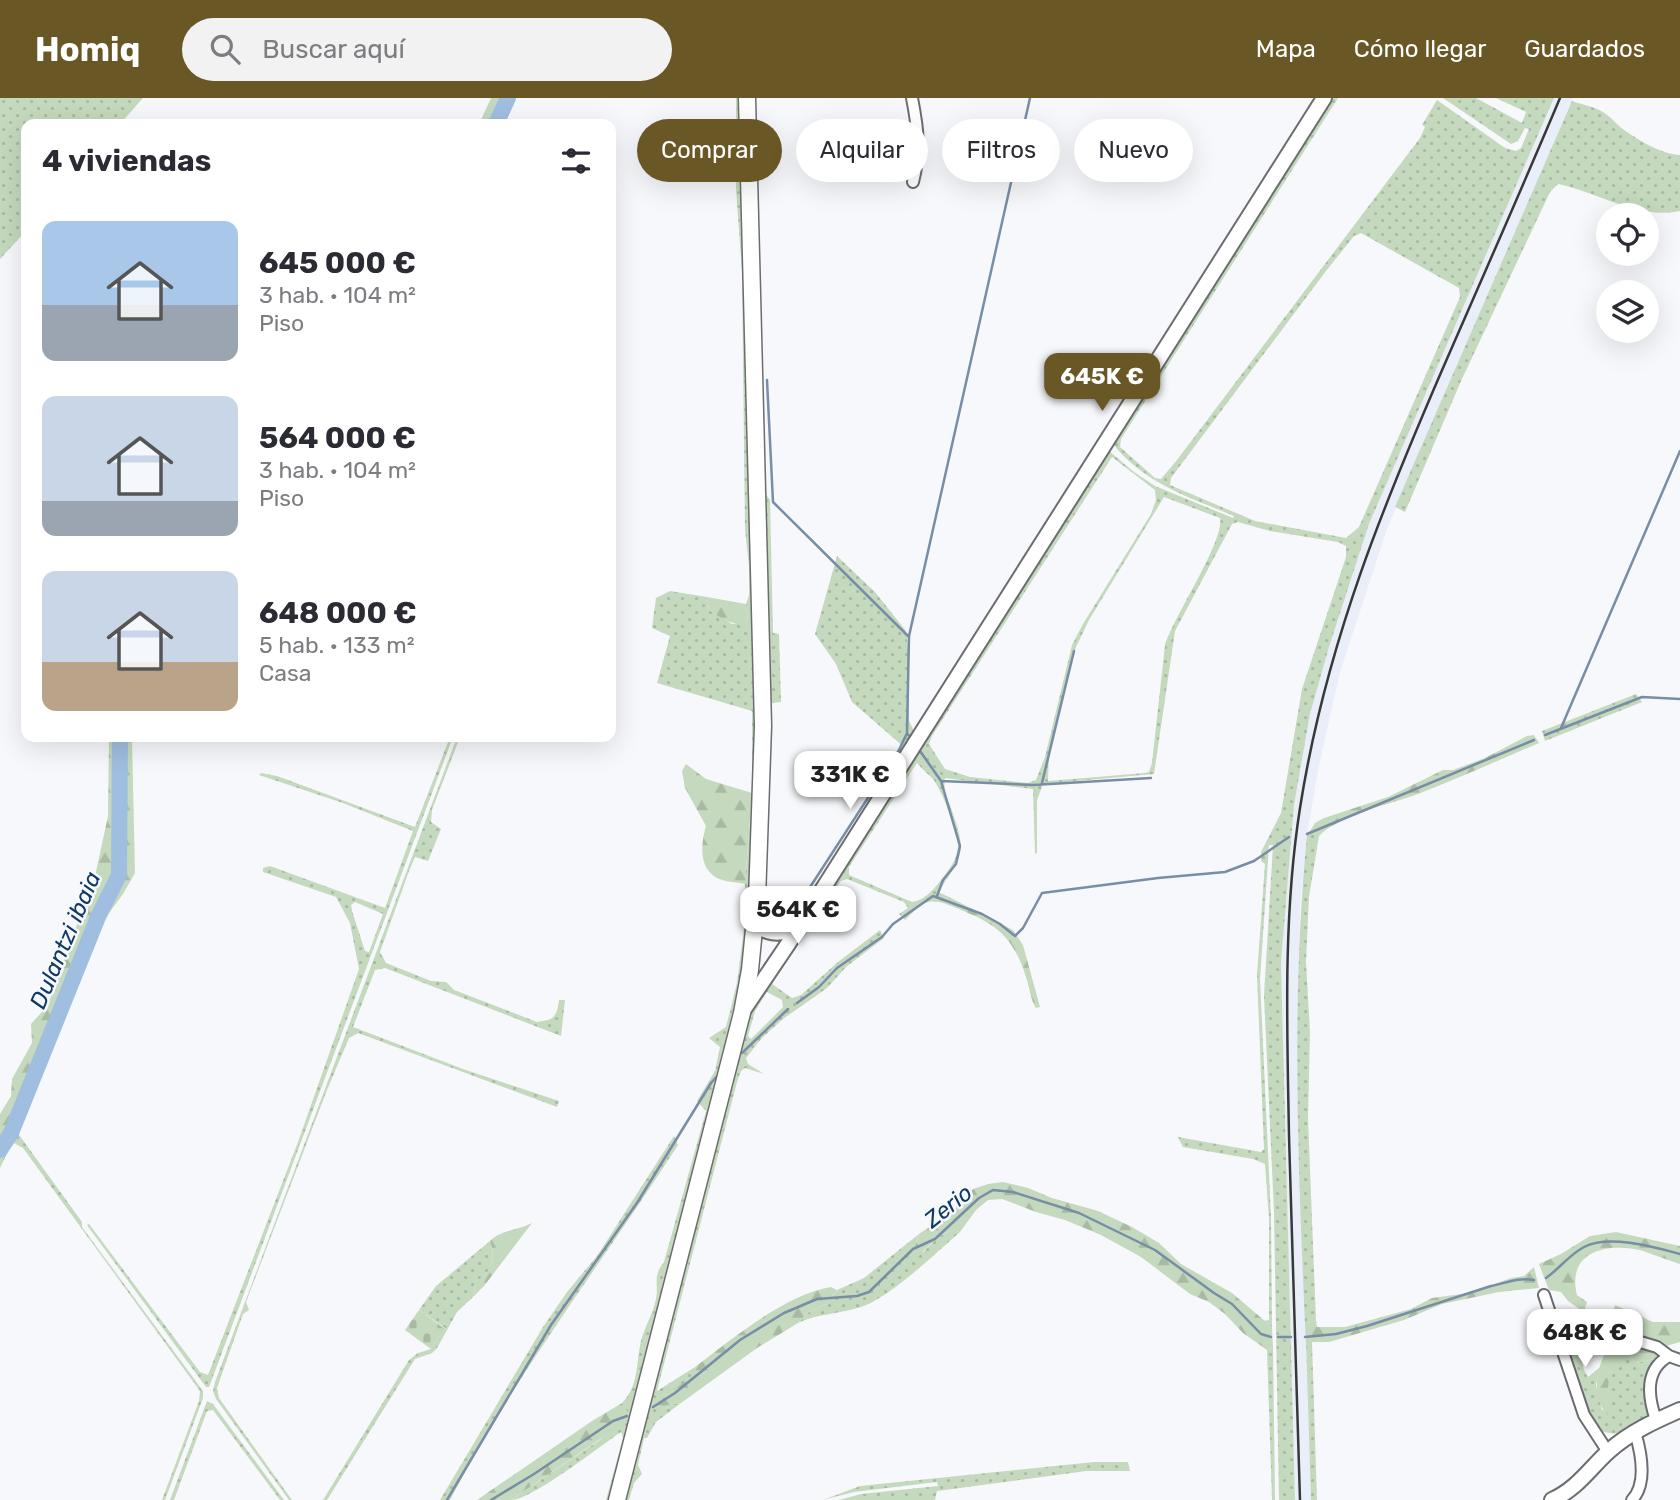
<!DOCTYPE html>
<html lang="es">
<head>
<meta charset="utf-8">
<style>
  body { margin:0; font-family:Rubik,sans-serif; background:#f2f2f3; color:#2b2b33; height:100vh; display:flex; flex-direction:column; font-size:26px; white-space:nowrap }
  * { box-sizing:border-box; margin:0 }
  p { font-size:23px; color:#7c7c81 }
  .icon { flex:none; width:38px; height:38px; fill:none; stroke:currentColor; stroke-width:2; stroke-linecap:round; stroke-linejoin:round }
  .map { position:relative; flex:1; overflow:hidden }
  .panel { position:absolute; left:21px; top:21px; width:595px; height:623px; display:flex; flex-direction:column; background:#fff; border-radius:14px; box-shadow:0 7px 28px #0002 }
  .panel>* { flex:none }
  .guide { position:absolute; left:637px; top:21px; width:665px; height:63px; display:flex; gap:14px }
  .buttons { position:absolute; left:1596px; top:105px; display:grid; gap:14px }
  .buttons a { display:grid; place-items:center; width:63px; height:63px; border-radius:50%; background:#fff; box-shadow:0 7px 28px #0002; font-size:35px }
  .price { position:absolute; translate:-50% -60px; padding:0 16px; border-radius:14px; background:#fff; color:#222; font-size:23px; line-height:46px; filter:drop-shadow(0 2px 4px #0008) }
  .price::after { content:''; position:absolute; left:50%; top:42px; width:21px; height:16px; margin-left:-10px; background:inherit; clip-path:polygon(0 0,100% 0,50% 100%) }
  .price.active { background:#695826; color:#fff }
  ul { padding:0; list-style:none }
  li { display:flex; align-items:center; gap:21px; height:175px; padding:0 21px }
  li span { display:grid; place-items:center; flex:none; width:196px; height:140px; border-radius:14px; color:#555 }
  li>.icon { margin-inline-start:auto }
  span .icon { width:84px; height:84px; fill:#fffc; stroke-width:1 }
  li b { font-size:30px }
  h2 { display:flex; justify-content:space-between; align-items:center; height:84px; padding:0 21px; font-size:30px }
  .pill { padding:0 24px; border-radius:32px; background:#fff; box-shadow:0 7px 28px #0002; font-size:24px; line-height:63px }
  .pill.active { background:#695826; color:#fff }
  header { display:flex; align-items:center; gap:42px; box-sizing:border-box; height:98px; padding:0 35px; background:#695826; color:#fff }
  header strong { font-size:33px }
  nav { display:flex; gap:38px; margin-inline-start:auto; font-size:24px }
  .search { width:490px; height:63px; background:#f2f2f3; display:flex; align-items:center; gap:18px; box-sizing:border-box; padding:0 24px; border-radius:38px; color:#7c7c81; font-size:26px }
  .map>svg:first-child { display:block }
  .built { fill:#eaeef8 }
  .grass { fill:url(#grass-dots); fill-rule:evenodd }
  .forest { fill:url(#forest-firs) }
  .cemetery { fill:url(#cemetery-stones) }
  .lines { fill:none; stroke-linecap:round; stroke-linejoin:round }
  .stream { stroke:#788da6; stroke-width:2.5 }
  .river { stroke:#a0bee0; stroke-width:16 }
  .street-casing { stroke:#6c6d70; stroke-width:14 }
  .secondary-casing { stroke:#6c6d70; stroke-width:18 }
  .primary-casing { stroke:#6c6d70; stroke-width:19 }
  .street { stroke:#fff; stroke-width:10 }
  .secondary { stroke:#fff; stroke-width:14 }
  .primary { stroke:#fff; stroke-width:16 }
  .rail { stroke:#373839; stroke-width:2.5 }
  .labels { text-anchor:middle; stroke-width:5; stroke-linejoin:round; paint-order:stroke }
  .water-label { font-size:23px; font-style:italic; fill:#0e3a64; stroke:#f7f8fb }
</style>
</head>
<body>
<header>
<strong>Homiq</strong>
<div class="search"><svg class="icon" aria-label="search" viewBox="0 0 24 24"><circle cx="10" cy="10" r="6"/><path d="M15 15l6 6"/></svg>Buscar aquí</div>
<nav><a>Mapa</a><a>Cómo llegar</a><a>Guardados</a></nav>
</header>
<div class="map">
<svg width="1680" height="1402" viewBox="0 0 1680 1402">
  <defs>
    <pattern id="grass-dots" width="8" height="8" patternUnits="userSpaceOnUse" patternTransform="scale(1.75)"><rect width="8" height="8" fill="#c4d9bd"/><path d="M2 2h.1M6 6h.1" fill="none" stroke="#a8baa2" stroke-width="1.8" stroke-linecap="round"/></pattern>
    <pattern id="forest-firs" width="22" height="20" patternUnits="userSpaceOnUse" patternTransform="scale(1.75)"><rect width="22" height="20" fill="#c4d9bd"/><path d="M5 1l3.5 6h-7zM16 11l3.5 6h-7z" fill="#a8baa2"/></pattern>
    <pattern id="cemetery-stones" width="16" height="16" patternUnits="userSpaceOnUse" patternTransform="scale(1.75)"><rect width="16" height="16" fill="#c4d9bd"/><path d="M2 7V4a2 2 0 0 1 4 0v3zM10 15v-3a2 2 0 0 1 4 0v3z" fill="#a8baa2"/></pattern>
  </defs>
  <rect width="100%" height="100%" fill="#f7f8fb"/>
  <path class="built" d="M1554,0h19l-186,431 -47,143 -22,98 -11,65 -7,71 -2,89v85l13,420h-16l-14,-537 13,-158 16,-91 19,-67 40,-123z"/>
  <path class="grass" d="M0,0h143l-23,26h-94v107l-26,28z
    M736,0h3l16,658 -9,181 -7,49 -130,514h-3l17,-62 -2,-6c-21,14 -89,68 -110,68l90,-61 26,-27 -5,-9c17,-17 14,-40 19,-62 4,-15 12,-27 15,-42 3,-16 -4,-22 8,-37l42,-151 -9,-10 18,-30 5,-24 -11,-9 17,-11 11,-44 7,-55 1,-44 7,-91v-82l-95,-28 13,-47 -18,-8 4,-30 14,-7 37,6 2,13 23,14 16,-3 -2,-17 3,-9v-29l-4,-36 -3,-258 -6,-83z
    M1333,0h5l-217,341 -1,8 35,31 6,1 16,-19 243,-322 5,-11 -3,-2 15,-25 68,48 11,3 5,-3 8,-19 -4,-1 -7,13 -7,3 -68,-46h33l46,25 4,-11 -30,-14h58l-185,426 -40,123 -19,67 -16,91 -13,158 14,537h-16l-5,-288 -10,-216 9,-151h-4l-9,134 11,238 1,110 -8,-6 5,-1v-101l-4,-55 -12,-5 -70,-12 -5,-10 83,15 3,-3 -7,-174 8,-111 -4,-3v-9l20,-39 21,-124 44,-132v-11l-8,-4 -68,-11 -32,-9 -6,2 -57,107 -21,143 -111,10 -6,16v53l-2,1 -2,-65 -88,-11c-2,10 1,18 5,27 16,46 16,47 -12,87l11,5 -3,7c-22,-7 -26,2 -41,16l-6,-6 9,-6 -4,-6 -57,-23 -6,2 -69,103 20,14 9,-3 37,-33 42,-32 4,8 -38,29 -19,21 -44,31 -22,20 -15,19 2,6 16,10 -19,-6 -4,3 -4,11 -80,309 38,-24v7l-39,30 5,7 11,-7 9,-1 -25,19 -9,16h-3l-6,27 4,9 -8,9 -5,17h-4l128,-496 356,-553 25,21 21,14 78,32 1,-2c-45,-19 -89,-32 -121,-72zM1361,135l98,55 1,9 -101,230 -13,11 -91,-17 -85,-36 1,-7 155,-207 28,-35zM1112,359l43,33 1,10 -5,14 -68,110 -11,21 -27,112 -9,23 -8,3 -58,-6 -25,-8 -16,-25 3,-8zM1164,399l56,21c5,22 -46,98 -55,127l-13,118 -3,9 -4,1 -97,8 1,-31 27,-103 13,-27zM917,665c5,6 11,11 16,16 9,12 25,52 25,67 0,12 -9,24 -17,34 -8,10 -16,20 -29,22l-63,-27v-8zM767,894l15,8 1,7 -32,32 -3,-3 7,-25z
    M1572,3c11,4 21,5 31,11 8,5 14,13 21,18 16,11 37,24 56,25v56c-42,9 -82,-19 -122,-27l-8,8 -89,189 -56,131 -10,-5z
    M765,395l5,7 3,133 6,1 2,68 -10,1z
    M837,458l38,36 31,39 3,24v66l6,12 -10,15 -53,-46 -16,-38 -21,-30z
    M1636,596l6,8 -97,39 -3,-10z
    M450,639h3l-244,650h-3l-119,-162 2,-1 111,148 8,3 90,-233 61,-173 -9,-46 -14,-26 -73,-25v-4l7,-2 115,42 28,-77 -70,-28 -84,-28 2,-2 16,3 138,51zM355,804l28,12 -14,38 -4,-1 -13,-40 -1,-6z
    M457,639h3l-28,73 -1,12 10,7 -13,32 -13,-4 -6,14 -29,81 6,11 45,18 15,1 8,8 83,32c17,-2 20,-5 22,-22h6l-4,36 -176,-68 -10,2 -22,57 110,42 96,32 -2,6 -199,-74 -9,5 -22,52 -81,212 3,8 -6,4 -26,74 2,10 73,102h-3l-73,-101 -3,-8 2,-9z
    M1310,733l9,5 -10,61 -3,65 4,70 -2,87 8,201 -11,5c-7,-163 -14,-328 2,-490z
    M17,1034l65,90v5l121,164v7l-38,102h-3l37,-99 1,-10 -177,-243 -11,-6z
    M674,1038l4,9c-76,118 -163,230 -228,355h-10l103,-173 24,-35 30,-36z
    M951,1132l9,2c-23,20 -72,67 -99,75 -21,7 -42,6 -63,16l11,-11 16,-7 12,-15 27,-12 55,-44 -6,17 10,1 15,-15z
    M490,1143c6,19 3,31 -15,41l-1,14 -17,16 -20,36 -5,5 -17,6 -88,141h-4l86,-140 9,-7 13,-4 14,-21 -26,-18 17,-24z
    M1566,1225l8,4 10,43 4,7 12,-10 -4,18 6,25 6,-3c-3,-20 -1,-34 10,-52l11,1 7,7 18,-4 -8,22 1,34c-18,14 -23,23 -47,16 -19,-30 -29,-66 -38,-101z
    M1306,1244h6l5,158h-6z
    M1273,1250l2,152h-3l-5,-150z
    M207,1303l6,3 71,96h-4l-67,-90 -6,1 -33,89h-4z
    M1094,1364h34l2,9h-44l-149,20 -2,9h-96l22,-6 77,-8 -1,-4 -83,10 -31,8 37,-14z"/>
  <path class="forest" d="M491,0h22l-14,26h-20z
    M707,499l39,7 2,17c-15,7 -26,-3 -39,-11z
    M1534,637l5,8c-40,17 -80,35 -121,51 -29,11 -77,20 -99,42l-9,-5 5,-8 9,-5 64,-21 55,-27h10l32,-12 42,-22z
    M109,639h23l3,136 -12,21 -25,34 -67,175 -31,65v-54l11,-18 1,-17 20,-36 -1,-19 17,-19 26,-74 17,-36 17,-79z
    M686,666l20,15 46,14 -7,91c-9,-2 -20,-2 -28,-6 -19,-10 -16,-35 -11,-52l-21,-38 -3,-17z
    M949,799l64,33 10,15 17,62 -4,1c-6,-10 -6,-19 -10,-31 -15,-48 -37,-56 -80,-73z
    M1003,1084l25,6 24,10 46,13 34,16 27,16 22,21 51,29 40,34 1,21 -6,2 -24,-17 -18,-19 -16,-12 -19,-8 -49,-37 -40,-22 -36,-15 -29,-8 -34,-13 -14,1 -12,10 -16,22 -9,-2 -13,7 -16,15h-9l6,-18 35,-24 19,-21 15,-5z
    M532,1125l-48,63 -10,10 1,-14c18,-10 21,-23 15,-41 13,-12 27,-10 42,-18z
    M1616,1134l64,14v18c-13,-4 -25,-9 -37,-13 -35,-9 -77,0 -66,44l10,7 -3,10 -16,-11 -7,-9 -12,-2 -10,-26 22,-10 29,-18z
    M1534,1169l5,21 -40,4 -57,12 -38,16 -75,22h-23l-1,-17 11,-5 1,7h28l66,-18 21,-11 37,-5 42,-15 13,-2z
    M831,1189l6,3 -12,15 -16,7 -11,11 -41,25 -76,55 -9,1 -11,7 -4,-1 -1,-6 38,-30 1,-7c37,-28 91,-73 136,-80z
    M1615,1207l38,17h27v20l-14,4 -12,13 -18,4 -7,-7h-11c-13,21 -10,37 -9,60 -20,-18 -12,-50 0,-71l-3,-11z
    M622,1305l5,8 -2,11 -114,78h-34l115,-79z"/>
  <path class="cemetery" d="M419,1212l26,19 -14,20 -26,-19z"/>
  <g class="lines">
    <path class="stream" d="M767,282l6,122 135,134
      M1561,630l119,-277
      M1545,637l97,-38 38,2
      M910,639l-3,-4 2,-97 121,-538
      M920,653l21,30 19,65 -4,18 -13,16 -6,16
      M941,683l92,4 118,-7
      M1042,685l32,-132
      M1307,736l227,-94
      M803,800l96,-148 8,-17
      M797,905l22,-16 18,-19 45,-31 11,-13 40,-28 49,18 18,10 15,12 8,-8 19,-35 116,-15 67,-6 29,-11 35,-24
      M742,955l46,-44
      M1546,1180c13,-9 23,-23 38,-31 24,-13 70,0 96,7
      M1278,1239h13
      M1305,1239l31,-3 31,-8 124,-40c15,-3 27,-9 43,-6
      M653,1309l22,-14 65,-53 44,-27 33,-14 40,-3 12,-4 44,-43 22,-10 44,-41 14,-8 20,2 66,21 76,37 59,43 18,11 29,30 10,3
      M447,1402l104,-175 86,-122 74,-120 8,-9
      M491,1402l43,-26 79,-53 14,-5"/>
    <path class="river" d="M496,26l12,-26
      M0,1052l11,-17 87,-216 21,-42 1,-138"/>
    <g class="street-casing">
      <path id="street" d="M912,0c6,31 9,53 1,84
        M1544,1197l40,120 24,37
        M1551,1223l16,-5 17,1 30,17 43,13 12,9
        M1656,1322c-8,-23 -12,-50 13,-64l11,4
        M1632,1402c16,-17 9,-48 3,-68"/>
    </g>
    <g class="secondary-casing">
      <path id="secondary" d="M755,827c18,-12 37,-7 54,-22
        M755,827c13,8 22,10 36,5l4,-8
        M742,914l46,-68 536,-846
        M1552,1402c25,-11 38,-32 57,-49 21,-19 46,-30 71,-41"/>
    </g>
    <g class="primary-casing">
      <path id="primary" d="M617,1402l125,-487 8,-43 7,-71 6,-173 -16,-628"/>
    </g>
    <use href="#street" class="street"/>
    <use href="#secondary" class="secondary"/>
    <use href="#primary" class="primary"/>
    <path class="rail" d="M1300,1402c-4,-121 -8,-243 -11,-365 -2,-109 -6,-219 11,-327 26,-166 86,-310 153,-463 36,-82 72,-164 107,-247"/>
  </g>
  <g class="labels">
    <g class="water-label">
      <text transform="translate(65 842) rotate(-67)" y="8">Dulantzi ibaia</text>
      <text transform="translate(948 1108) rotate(-39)" y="8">Zerio</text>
    </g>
  </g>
</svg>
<div class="buttons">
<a><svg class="icon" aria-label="locate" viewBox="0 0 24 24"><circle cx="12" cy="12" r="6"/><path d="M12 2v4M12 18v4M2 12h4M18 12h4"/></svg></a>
<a><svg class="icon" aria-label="layers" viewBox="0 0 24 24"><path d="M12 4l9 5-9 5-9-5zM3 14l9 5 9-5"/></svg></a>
</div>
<b class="price active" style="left:1102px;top:315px">645K €</b>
<b class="price" style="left:850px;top:713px">331K €</b>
<b class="price" style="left:798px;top:848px">564K €</b>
<b class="price" style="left:1585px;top:1271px">648K €</b>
<div class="guide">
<a class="pill active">Comprar</a>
<a class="pill">Alquilar</a>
<a class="pill">Filtros</a>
<a class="pill">Nuevo</a>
</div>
<section class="panel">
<h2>4 viviendas<svg class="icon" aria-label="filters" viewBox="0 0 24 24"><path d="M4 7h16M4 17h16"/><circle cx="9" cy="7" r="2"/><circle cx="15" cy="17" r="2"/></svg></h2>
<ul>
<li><span style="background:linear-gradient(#a9c7e8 60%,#9aa5b1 0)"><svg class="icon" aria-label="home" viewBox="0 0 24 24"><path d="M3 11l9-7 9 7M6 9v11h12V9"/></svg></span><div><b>645 000 €</b><p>3 hab. · 104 m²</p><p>Piso</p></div></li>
<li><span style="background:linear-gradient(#c9d6e8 75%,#9aa5b1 0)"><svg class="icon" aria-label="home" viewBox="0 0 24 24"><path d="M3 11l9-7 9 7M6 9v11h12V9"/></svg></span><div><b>564 000 €</b><p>3 hab. · 104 m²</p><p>Piso</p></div></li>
<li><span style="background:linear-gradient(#c9d6e8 65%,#b9a48a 0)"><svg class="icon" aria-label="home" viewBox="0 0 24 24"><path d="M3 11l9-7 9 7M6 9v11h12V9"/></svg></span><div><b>648 000 €</b><p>5 hab. · 133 m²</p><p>Casa</p></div></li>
</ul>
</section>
</div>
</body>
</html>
